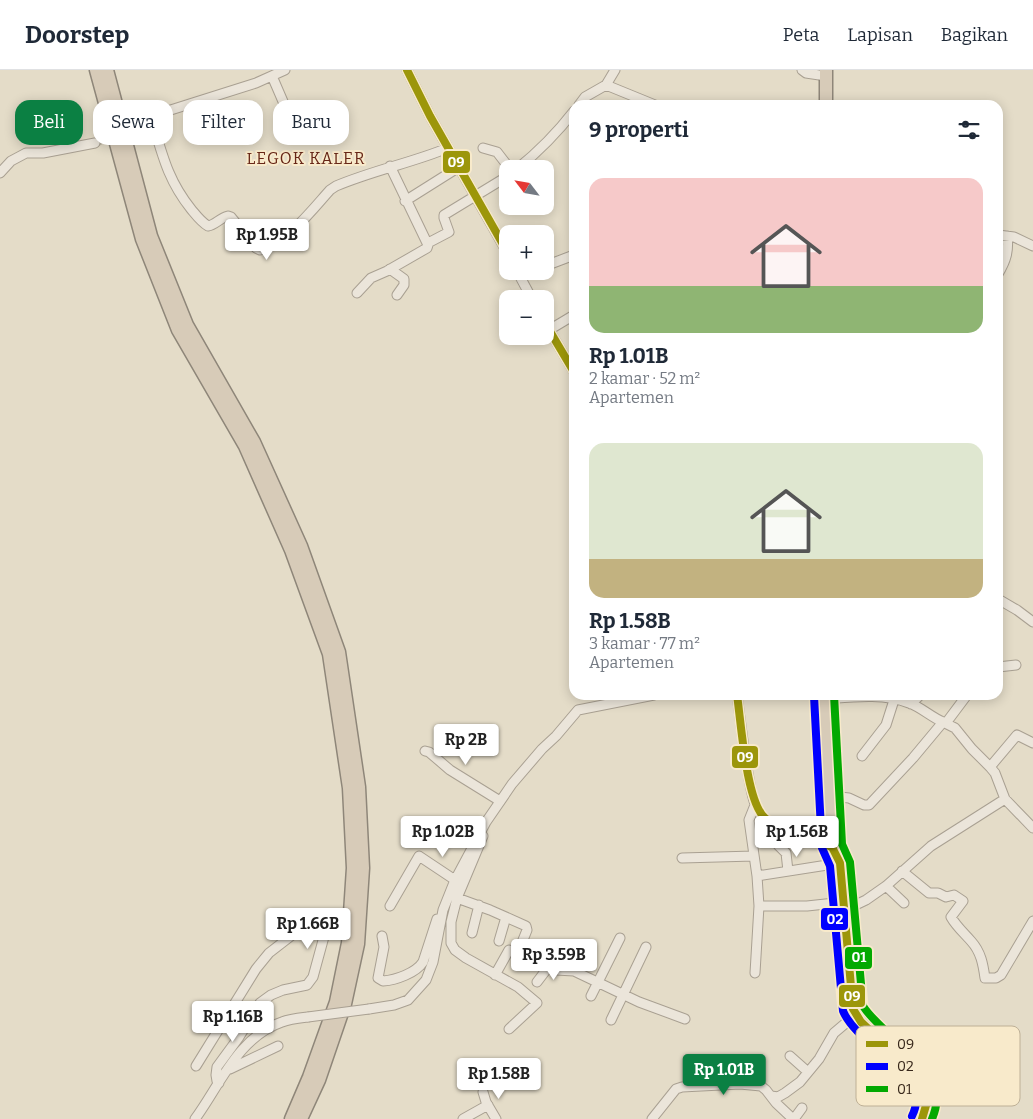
<!DOCTYPE html>
<html lang="id">
<head>
<meta charset="utf-8">
<style>
  body { margin:0; font-family:Bitter,serif; background:#f2f2f3; color:#1f2937; height:100vh; display:flex; flex-direction:column; font-size:19px; white-space:nowrap }
  * { box-sizing:border-box; margin:0 }
  p { font-size:16px; color:#747a83 }
  .icon { flex:none; width:28px; height:28px; fill:none; stroke:currentColor; stroke-width:2; stroke-linecap:round; stroke-linejoin:round }
  .map { position:relative; flex:1; overflow:hidden }
  .panel { position:absolute; left:569px; top:30px; width:434px; height:600px; display:flex; flex-direction:column; background:#fff; border-radius:15px; box-shadow:0 2px 12px #0003 }
  .panel>* { flex:none }
  .top-card { position:absolute; left:15px; top:30px; width:475px; height:45px; display:flex; gap:10px }
  .needle { width:32px; rotate:301deg }
  .buttons { position:absolute; left:499px; top:90px; display:grid; gap:10px }
  .buttons a { display:grid; place-items:center; width:55px; height:55px; border-radius:10px; background:#fff; box-shadow:0 2px 12px #0003; font-size:25px }
  .price { position:absolute; translate:-50% -42px; padding:0 11px; border-radius:5px; background:#fff; color:#222; font-size:16px; line-height:32px; filter:drop-shadow(0 1px 2px #0008) }
  .price::after { content:''; position:absolute; left:50%; top:30px; width:15px; height:11px; margin-left:-8px; background:inherit; clip-path:polygon(0 0,100% 0,50% 100%) }
  .price.on { background:#0b8043; color:#fff }
  ul { padding:0; list-style:none }
  li { display:grid; align-content:center; gap:10px; height:265px; padding:0 20px }
  li span { display:grid; place-items:center; height:155px; border-radius:15px; color:#555 }
  li>.icon { margin-inline-start:auto }
  span .icon { width:90px; height:90px; fill:#fffc; stroke-width:1 }
  li b { font-size:21px }
  h2 { display:flex; justify-content:space-between; align-items:center; height:60px; padding:0 20px; font-size:21px }
  .tag { padding:0 18px; border-radius:15px; background:#fff; box-shadow:0 2px 12px #0003; font-size:18px; line-height:45px }
  .tag.on { background:#0b8043; color:#fff }
  header { display:flex; align-items:center; gap:30px; box-sizing:border-box; height:70px; padding:0 25px; background:#fff; border-bottom:1px solid #e0e1e3 }
  header strong { font-size:24px }
  nav { display:flex; gap:28px; margin-inline-start:auto; font-size:18px }
  .map>svg:first-child { display:block }
  .lines { fill:none; stroke-linecap:round; stroke-linejoin:round }
  .minor-tunnel { stroke:#c1b8a5; stroke-width:9; stroke-dasharray:9 4.5; stroke-linecap:butt }
  .minor-casing { stroke:#a9a092; stroke-width:11 }
  .highway-casing { stroke:#8e8679; stroke-width:15 }
  .minor { stroke:#ebe5da; stroke-width:9 }
  .highway { stroke:#d7cbb8; stroke-width:12 }
  .minor-bridge-casing { stroke:#a9a092; stroke-width:11; stroke-linecap:butt }
  .minor-bridge { stroke:#ebe5da; stroke-width:9 }
  .bus-1-casing { stroke:#f8eacb; stroke-width:11 }
  .bus-2-casing { stroke:#f8eacb; stroke-width:11 }
  .bus-3-casing { stroke:#f8eacb; stroke-width:11 }
  .bus-1 { stroke:#9c960a; stroke-width:8 }
  .bus-2 { stroke:#00f; stroke-width:8 }
  .bus-3 { stroke:#03a901; stroke-width:8 }
  .labels { text-anchor:middle; stroke-width:4; stroke-linejoin:round; paint-order:stroke }
  .quarter-label { font-size:16px; letter-spacing:1px; fill:#672616; stroke:#f8eacb }
  .key { fill:#f8eacb; stroke:#beb096; stroke-width:1 }
  .key-label { font-size:14px; fill:#37271a }
  .line-badge { stroke:#f8eacb; stroke-width:2 }
  .badge-label { font-size:14px; text-anchor:middle; font-weight:bold; fill:#fff }
</style>
</head>
<body>
<header>
<strong>Doorstep</strong>
<nav><a>Peta</a><a>Lapisan</a><a>Bagikan</a></nav>
</header>
<div class="map">
<svg width="1033" height="1049" viewBox="0 0 1033 1049">
  <rect width="100%" height="100%" fill="#e4dcc8"/>
  <g class="lines">
    <path class="minor-tunnel" d="M95,73l44,-23"/>
    <g class="minor-casing">
      <path id="minor" d="M407,0l23,46 78,138
        M802,0l4,3 20,3
        M272,6l22,51
        M606,15l9,-15
        M579,35l6,-8 21,-12 49,20
        M151,47c11,36 16,62 40,92 5,6 10,13 17,17 7,-1 12,-8 20,-10l3,1 25,31 4,2c26,-6 52,-40 70,-60l6,-4c38,-16 75,-23 112,-38
        M139,50l117,-37 29,-13
        M483,78l14,4 13,17
        M517,99c21,-17 40,-36 57,-58
        M0,103l11,-12 15,-8h17l52,-10
        M405,131l54,-34
        M998,165l16,2 19,9
        M428,173l21,-11 -5,-14v-3l64,-39
        M545,196l29,-11
        M390,199l14,10v6l-7,10
        M517,201l15,28
        M998,204c8,-13 11,-23 9,-38
        M519,205l12,-4
        M357,223l14,-15 16,-7 40,-23 1,-3 -38,-79
        M545,253l29,49
        M549,260l25,-15
        M998,529l19,11 16,12
        M998,597l18,-2
        M737,625c3,20 12,107 22,118 16,18 51,24 73,34
        M825,629c27,-2 58,-6 84,4 12,4 22,14 34,19l-30,36 -44,47h-5l-15,-7 -18,-2
        M911,634l9,-9
        M943,652l12,6 17,21 18,18 5,6 10,26 28,29
        M946,653l21,-28
        M425,681l4,1 21,18 50,31
        M862,686l24,-31 8,-25
        M990,697l27,-32 16,8
        M777,755l1,20 8,8 2,18
        M483,766l-26,62 -6,24v21l4,7 11,8 52,29 19,16 -28,26
        M682,788l72,-2
        M902,801l27,22h9l8,4 8,-2 9,6 -12,16c5,9 13,16 20,24 10,11 12,23 14,37h11l5,-3 32,-54
        M757,806l83,-13
        M886,816l18,17
        M457,828l33,12 36,16 1,4 -6,15 3,4 32,21 18,1 65,31 46,17
        M390,836l29,-50 36,24
        M759,836h48l37,-4
        M845,840l21,-10 20,-14 45,-40 74,-47
        M472,863l7,-28
        M382,866l2,11 -6,31 5,3c13,-1 33,-8 40,-19l14,-43
        M499,871l7,-24
        M755,903l4,-67 -2,-30 -8,-56 6,-15
        M495,905l14,-25
        M537,912l13,-17
        M591,926l29,-58
        M369,939l25,-4 14,-5 18,-20 7,-18 10,-52 12,-30 31,-58 26,-38 30,-35 14,-13 22,-26 76,-15
        M611,950l35,-73
        M790,986l18,16
        M196,996l60,-97 13,-16 49,-38 8,2 2,5 -15,55 -6,8 -24,5 -12,5 -11,8 -21,34 -22,30 -1,8 1,6 2,2
        M230,999l48,-23
        M483,1022l3,10 10,17
        M771,1026l7,1 7,-4 15,-11 19,-23 15,-26 13,-11 4,-19
        M195,1049c25,-34 43,-82 87,-97 8,-3 18,-4 26,-5
        M463,1049l25,-14
        M652,1049l24,-30 6,-2 58,-3 21,2 5,4 10,13 17,16
        M794,1049l8,-11"/>
    </g>
    <g class="highway-casing">
      <path id="highway" d="M96,0l46,169 36,91 67,116 46,104 38,104 20,134 4,80 -5,75 -12,59 -27,75 -18,42
        M107,0l44,166 36,89 67,117 47,104 38,106 20,135 4,81 -5,76 -13,60 -26,76 -18,39
        M826,35v-35
        M824,625l8,152 8,16 13,146c15,36 93,62 69,110"/>
    </g>
    <use href="#minor" class="minor"/>
    <use href="#highway" class="highway"/>
    <g class="minor-bridge-casing">
      <path id="minor-bridge" d="M308,947l61,-8"/>
    </g>
    <use href="#minor-bridge" class="minor-bridge"/>
    <g class="bus-1-casing">
      <path id="bus-1" d="M407,0l23,46 78,137
        M545,253l29,49
        M737,625c4,26 9,107 28,123 18,15 45,20 67,29
        M832,777l8,16 13,146 8,13 54,51 8,14 4,15 -5,17"/>
    </g>
    <g class="bus-2-casing">
      <path id="bus-2" d="M814,626l8,152 8,18 13,145c13,31 73,60 73,90 0,5 -2,11 -4,15"/>
    </g>
    <g class="bus-3-casing">
      <path id="bus-3" d="M834,625l8,149 8,18 13,144c18,29 78,60 73,98 0,5 -2,10 -4,15"/>
    </g>
    <use href="#bus-1" class="bus-1"/>
    <use href="#bus-2" class="bus-2"/>
    <use href="#bus-3" class="bus-3"/>
  </g>
  <g class="labels">
    <g class="quarter-label">
      <text x="306" y="94">LEGOK KALER</text>
    </g>
  </g>
  <rect x="856" y="956" width="164" height="80" rx="8" class="key"/>
  <rect x="866" y="971" width="22" height="6" fill="#9c960a"/>
  <rect x="866" y="993" width="22" height="7" fill="#00f"/>
  <rect x="866" y="1016" width="22" height="6" fill="#03a901"/>
  <g class="key-label">
    <text x="897" y="979">09</text>
    <text x="897" y="1001">02</text>
    <text x="897" y="1024">01</text>
  </g>
  <g class="line-badge">
    <rect x="442" y="80" width="29" height="24" rx="5" fill="#9c960a"/>
    <rect x="731" y="675" width="28" height="24" rx="5" fill="#9c960a"/>
    <rect x="820" y="837" width="29" height="24" rx="5" fill="#00f"/>
    <rect x="844" y="876" width="29" height="24" rx="5" fill="#03a901"/>
    <rect x="838" y="914" width="28" height="24" rx="5" fill="#9c960a"/>
  </g>
  <g class="badge-label">
    <text x="456" y="97">09</text>
    <text x="745" y="692">09</text>
    <text x="835" y="854">02</text>
    <text x="859" y="892">01</text>
    <text x="852" y="931">09</text>
  </g>
</svg>
<div class="buttons">
<a><svg class="needle" viewBox="-14 -14 28 28"><path d="M0-13l5 13h-10z" fill="#e53935"/><path d="M0 13l5-13h-10z" fill="#747a83"/></svg></a>
<a>+</a>
<a>−</a>
</div>
<b class="price" style="left:267px;top:191px">Rp 1.95B</b>
<b class="price" style="left:466px;top:696px">Rp 2B</b>
<b class="price" style="left:443px;top:788px">Rp 1.02B</b>
<b class="price" style="left:797px;top:788px">Rp 1.56B</b>
<b class="price" style="left:308px;top:880px">Rp 1.66B</b>
<b class="price" style="left:554px;top:911px">Rp 3.59B</b>
<b class="price" style="left:233px;top:973px">Rp 1.16B</b>
<b class="price on" style="left:724px;top:1026px">Rp 1.01B</b>
<b class="price" style="left:499px;top:1030px">Rp 1.58B</b>
<div class="top-card">
<a class="tag on">Beli</a>
<a class="tag">Sewa</a>
<a class="tag">Filter</a>
<a class="tag">Baru</a>
</div>
<section class="panel">
<h2>9 properti<svg class="icon" aria-label="filters" viewBox="0 0 24 24"><path d="M4 7h16M4 17h16"/><circle cx="9" cy="7" r="2"/><circle cx="15" cy="17" r="2"/></svg></h2>
<ul>
<li><span style="background:linear-gradient(#f6c9c9 70%,#8fb573 0)"><svg class="icon" aria-label="home" viewBox="0 0 24 24"><path d="M3 11l9-7 9 7M6 9v11h12V9"/></svg></span><div><b>Rp 1.01B</b><p>2 kamar · 52 m²</p><p>Apartemen</p></div></li>
<li><span style="background:linear-gradient(#dfe7d0 75%,#c2b280 0)"><svg class="icon" aria-label="home" viewBox="0 0 24 24"><path d="M3 11l9-7 9 7M6 9v11h12V9"/></svg></span><div><b>Rp 1.58B</b><p>3 kamar · 77 m²</p><p>Apartemen</p></div></li>
</ul>
</section>
</div>
</body>
</html>
